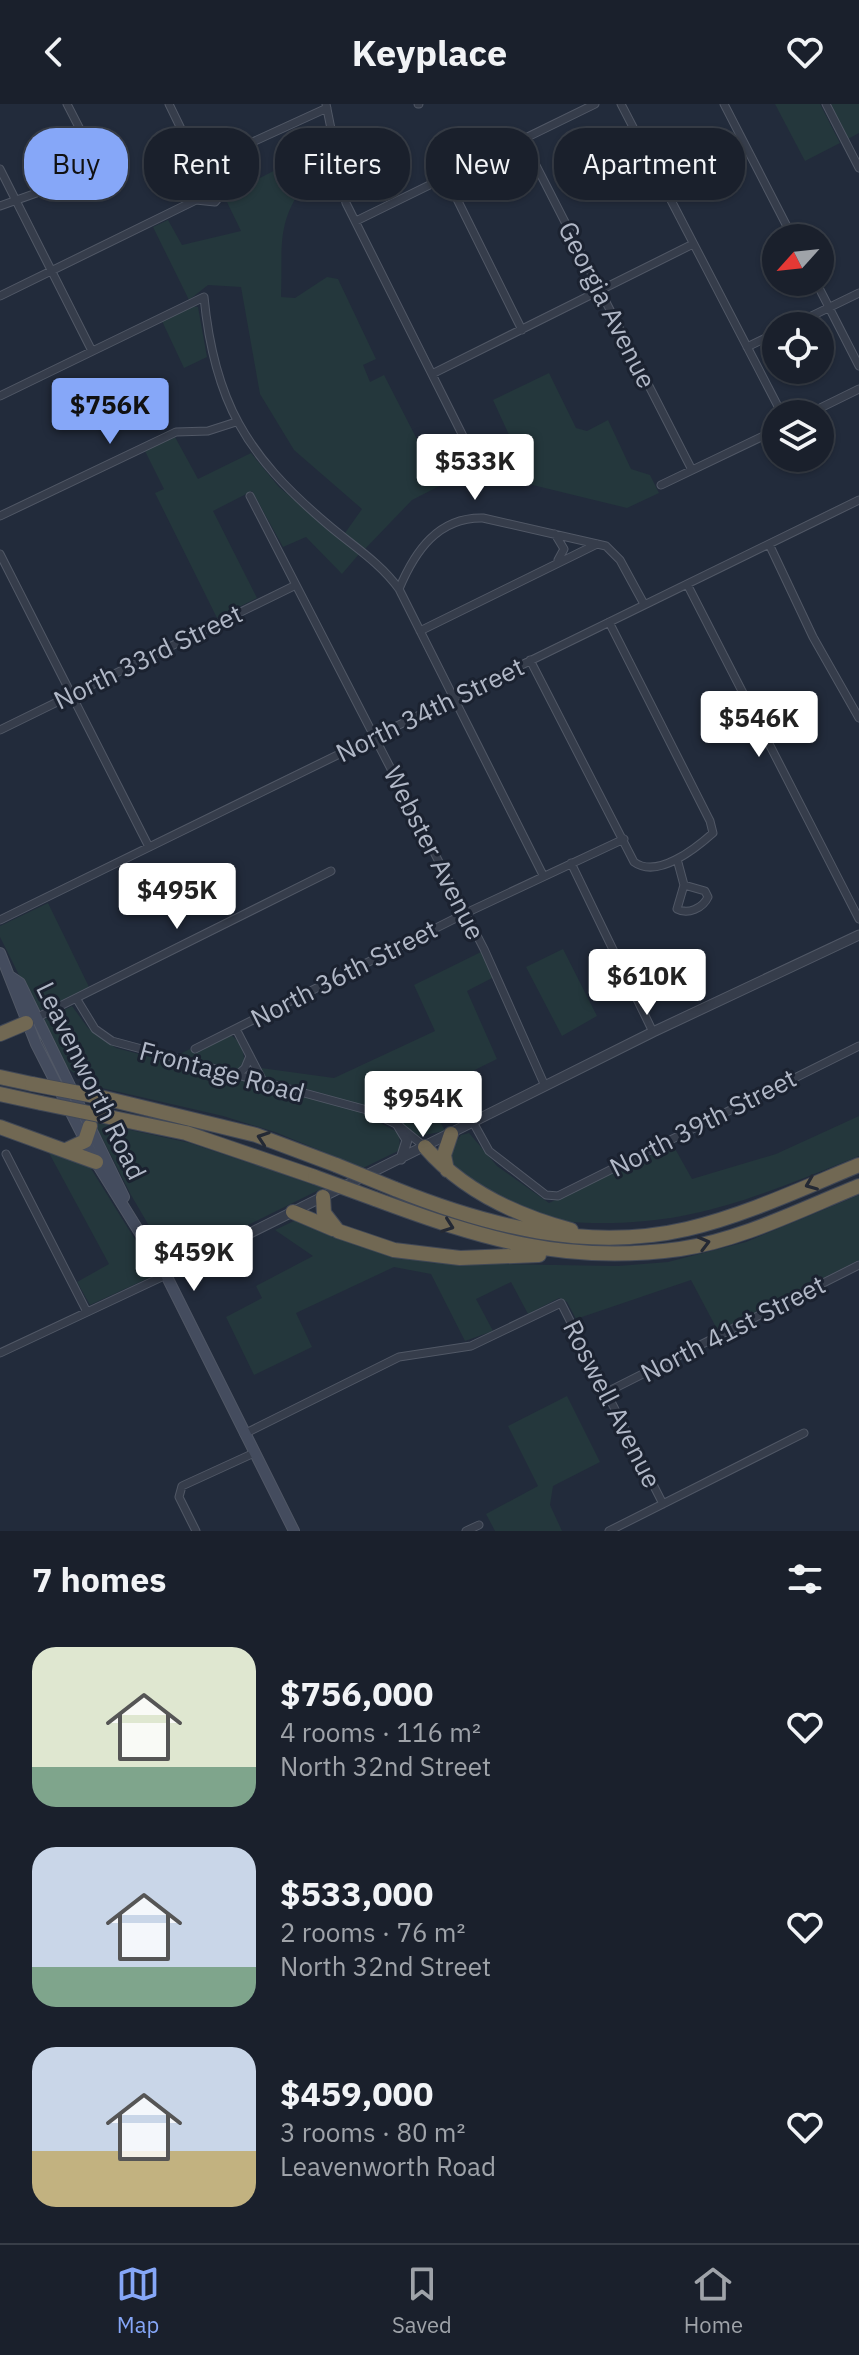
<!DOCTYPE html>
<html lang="en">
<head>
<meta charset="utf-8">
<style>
  body { margin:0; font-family:"IBM Plex Sans",sans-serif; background:#272d38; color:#f1f3f6; height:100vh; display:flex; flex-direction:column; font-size:30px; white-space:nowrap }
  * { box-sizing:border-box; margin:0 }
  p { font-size:26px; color:#9fa3a9 }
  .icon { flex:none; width:44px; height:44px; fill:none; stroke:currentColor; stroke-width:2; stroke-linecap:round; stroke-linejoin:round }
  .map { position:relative; height:1427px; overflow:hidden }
  .side { display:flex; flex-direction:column; background:#1a202c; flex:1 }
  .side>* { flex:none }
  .hud { position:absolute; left:24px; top:24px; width:812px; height:72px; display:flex; gap:16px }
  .needle { width:52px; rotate:243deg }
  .tools { position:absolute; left:762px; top:120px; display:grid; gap:16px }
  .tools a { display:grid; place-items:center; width:72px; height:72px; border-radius:50%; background:#1a202c; box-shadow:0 2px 6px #0004,0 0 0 2px #383e48; font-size:40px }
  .price { position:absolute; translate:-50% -68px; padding:0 18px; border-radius:8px; background:#fff; color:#222; font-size:26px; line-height:52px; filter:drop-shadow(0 2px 4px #0008) }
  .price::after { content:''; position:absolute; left:50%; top:48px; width:24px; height:18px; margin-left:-12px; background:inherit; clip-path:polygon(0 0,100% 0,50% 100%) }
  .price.on { background:#86a7f8; color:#111 }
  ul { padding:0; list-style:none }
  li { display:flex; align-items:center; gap:24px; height:200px; padding:0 32px }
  li span { display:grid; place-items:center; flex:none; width:224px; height:160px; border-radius:24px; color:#555 }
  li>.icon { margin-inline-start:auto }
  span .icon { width:96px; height:96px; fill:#fffc; stroke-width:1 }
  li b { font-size:34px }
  h2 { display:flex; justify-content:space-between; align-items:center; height:96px; padding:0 32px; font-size:34px }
  .chip { padding:0 28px; border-radius:32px; background:#1a202c; box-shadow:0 2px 6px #0004,0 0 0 2px #383e48; font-size:28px; line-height:72px }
  .chip.on { background:#86a7f8; color:#111 }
  header { display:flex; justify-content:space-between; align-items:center; height:104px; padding:0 32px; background:#1a202c; font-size:36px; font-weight:800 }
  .tab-bar { display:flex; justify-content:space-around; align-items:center; height:112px; border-top:2px solid #383e48; background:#1a202c; font-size:22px; color:#9fa3a9 }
  .tab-bar a { display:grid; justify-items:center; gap:4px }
  .tab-bar .on { color:#86a7f8 }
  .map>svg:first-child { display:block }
  .green { fill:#24373c }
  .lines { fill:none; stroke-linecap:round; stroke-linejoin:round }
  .minor-casing { stroke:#515866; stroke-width:9 }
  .tertiary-casing { stroke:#515866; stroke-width:11 }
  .secondary-casing { stroke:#515866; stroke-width:12 }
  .motorway-casing { stroke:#414856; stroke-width:16 }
  .minor { stroke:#363d4b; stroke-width:7 }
  .tertiary { stroke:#363d4b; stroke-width:9 }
  .secondary { stroke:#444c5e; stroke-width:10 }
  .motorway { stroke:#716853; stroke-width:14 }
  .motorway-bridge-casing { stroke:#414856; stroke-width:16; stroke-linecap:butt }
  .motorway-bridge { stroke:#716853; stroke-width:14 }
  .oneway { stroke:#242934 }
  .labels { text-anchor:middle; stroke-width:6; stroke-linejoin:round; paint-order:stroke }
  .street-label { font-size:26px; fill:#b1b8c7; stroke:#1b2230 }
</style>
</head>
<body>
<header><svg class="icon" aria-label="back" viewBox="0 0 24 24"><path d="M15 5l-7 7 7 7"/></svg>Keyplace<svg class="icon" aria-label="heart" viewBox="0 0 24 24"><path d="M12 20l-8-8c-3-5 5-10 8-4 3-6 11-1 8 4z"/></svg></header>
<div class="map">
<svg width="859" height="1427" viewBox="0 0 859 1427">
  <rect width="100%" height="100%" fill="#222b3b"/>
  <path class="green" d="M775,0h45l20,39 -35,18z
    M831,0h28v29l-11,6z
    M297,55l10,22c-32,42 -24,66 -26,116l14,1 32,-21 11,2 38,80 -13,6 7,17 14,-7 40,78 17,4 19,-10 20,4 30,-14 -17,-37 56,-27 27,55 11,3 21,-11 23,49 19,6 9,18 -32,15 -156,-38 -59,30 -48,50 -19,-17 17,-24 -68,-59 -34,-56 -19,-107 -33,-2 -19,15 -36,-73 15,-7 14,25 59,-14 -15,-31 -1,-15h21z
    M192,202l6,1 9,50 -23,11 -22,-47z
    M175,333l23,42 53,-26 28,34 80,67 -17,20 -36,-37 -23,10 -31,-56 -39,20 44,87 -40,20 -62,-125 9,-4 -19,-38z
    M48,799l41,84 -47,23 -6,-1 -36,-72v-11z
    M563,845l34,67 -35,20 -36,-69z
    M481,848l13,25 -27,14 30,68 -71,35 19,37 -26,5 -40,-26 -114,-33 -4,-9 73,10 101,-47 -21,-46z
    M72,902l16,22 28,20 242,63 41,22 1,17 -37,18 -88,-36 -52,-16 -134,-31 -24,-19 -21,-42 1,-5z
    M230,931c10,4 17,21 13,32l-6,3 -61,-14 14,-7 4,4z
    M859,1012v40c-83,33 -155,66 -246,67 -22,0 -45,1 -66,-6 -32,-9 -59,-28 -88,-44l-7,-7 -2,-16 11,-15 8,-2 28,33 52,37 124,-58 19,34 84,-25z
    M94,1018l96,21 133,45 -148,73 -6,-1 -38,-65z
    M49,1049l41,14 64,103 -1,6 -63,29 -13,-23 32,-18z
    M859,1091v65l-141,71 -27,-51 -115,39 -9,-17 -8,-4 -31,16 -17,-32 -35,17 17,32 -28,10 -34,-67 -37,-7 -98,46 16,34 -58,28 -28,-58 36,-19 -6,-12 57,-30 -38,-26 19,-9h10l54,25 74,17 186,3 50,-4 78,-20z
    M567,1292l33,66 -47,24 -3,19 12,26h-67l-9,-17 52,-28 -30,-60z"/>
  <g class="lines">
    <g class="minor-casing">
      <path id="minor" d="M169,0l16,33
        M326,0l20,99 122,243
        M418,0h1
        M621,0l161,310
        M724,0l69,134
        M826,0l33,64
        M523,36l169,330
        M233,47l94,-43
        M0,65l92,182
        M447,75l75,151
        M0,102l101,-36 -34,-66
        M356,117l239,-117
        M816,178l43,84
        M0,192l196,-96 10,-15 6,-1 8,4 1,7 -6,7 -19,-2
        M791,222l68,-33
        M747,243l29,-14
        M432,270l261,-130
        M0,292l204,-99c10,104 42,158 122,226 24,21 54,39 73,66l144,286
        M808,310l51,-25
        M661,381l115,-55
        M250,392l234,453 61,137
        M0,412l176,-84 32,-1 28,-9
        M555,430l9,15 -6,11
        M769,440l44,93 46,81
        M0,450l149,293
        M687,480l172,335
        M399,485c16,-38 39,-72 84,-71l123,28 14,14 24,44
        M420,527l177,-87
        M530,556l104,202c23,17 61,-13 79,-29l-3,-12 -101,-199
        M0,626l296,-145
        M677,755l7,26
        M571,759l82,169
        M684,781l21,6 3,6c-5,11 -20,18 -31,12z
        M0,816l859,-420
        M76,894l19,31 17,12 255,69 31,15 27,22
        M36,914l295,-147
        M236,925l28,54
        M195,945l271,-136 158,-74
        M236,972l9,-8 5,-12
        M474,1020l15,27 57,44 12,1 301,-150
        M6,1050l81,158
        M0,1249l166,-78
        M607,1288l252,-127
        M244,1330l155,-77 72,-11 90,-43 102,201
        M196,1427l-17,-34 3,-11 72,-33
        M466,1427l13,-6
        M609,1427l195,-98"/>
    </g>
    <g class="tertiary-casing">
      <path id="tertiary" d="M398,1021l9,15 -6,19
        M166,1171l487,-243 206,-97"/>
    </g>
    <g class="secondary-casing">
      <path id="secondary" d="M0,849l36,91 60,118 70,113 128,256
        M11,873l9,6 104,214"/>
    </g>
    <g class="motorway-casing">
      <path id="motorway" d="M0,930l26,-11
        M0,973l32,7
        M0,990l41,9
        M100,993l156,38 80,30
        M104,1012l82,17 129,44
        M0,1023l96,35
        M425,1043c38,44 90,68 146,83
        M66,1046l19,-9 5,-15
        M447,1066l-3,-15 7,-21
        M395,1085c92,37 193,63 292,40 59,-14 116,-41 172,-64
        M323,1093l1,16 14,18 56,19 66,8 79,-3
        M375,1095c105,39 190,66 305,50 61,-9 122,-40 179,-63
        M293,1108l40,17"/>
    </g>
    <use href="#minor" class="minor"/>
    <use href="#tertiary" class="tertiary"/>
    <use href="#secondary" class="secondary"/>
    <use href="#motorway" class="motorway"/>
    <g class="motorway-bridge-casing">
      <path id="motorway-bridge" d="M32,980l68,13
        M41,999l63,13
        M336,1061l59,24
        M315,1073l60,22"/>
    </g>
    <use href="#motorway-bridge" class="motorway-bridge"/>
  </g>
  <defs><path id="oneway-chevron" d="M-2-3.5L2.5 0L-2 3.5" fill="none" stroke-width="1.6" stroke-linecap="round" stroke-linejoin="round" transform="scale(2)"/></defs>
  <g class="oneway">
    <use href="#oneway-chevron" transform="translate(263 1034) rotate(-161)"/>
    <use href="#oneway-chevron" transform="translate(811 1080) rotate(158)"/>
    <use href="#oneway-chevron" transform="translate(448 1122) rotate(20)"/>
    <use href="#oneway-chevron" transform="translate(704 1139) rotate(-15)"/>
  </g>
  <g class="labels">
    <g class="street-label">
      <text transform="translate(607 201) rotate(63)" y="9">Georgia Avenue</text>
      <text transform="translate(148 553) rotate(-26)" y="9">North 33rd Street</text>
      <text transform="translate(430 606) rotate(-26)" y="9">North 34th Street</text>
      <text transform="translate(434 749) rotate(63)" y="9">Webster Avenue</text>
      <text transform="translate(344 870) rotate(-27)" y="9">North 36th Street</text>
      <text transform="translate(222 968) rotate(15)" y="9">Frontage Road</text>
      <text transform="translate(91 977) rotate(64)" y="9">Leavenworth Road</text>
      <text transform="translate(703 1019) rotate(-27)" y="9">North 39th Street</text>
      <text transform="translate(733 1225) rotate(-27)" y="9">North 41st Street</text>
      <text transform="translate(612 1300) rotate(63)" y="9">Roswell Avenue</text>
    </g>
  </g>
</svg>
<div class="tools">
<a><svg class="needle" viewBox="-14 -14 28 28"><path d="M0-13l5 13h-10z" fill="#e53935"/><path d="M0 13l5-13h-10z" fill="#9fa3a9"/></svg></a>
<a><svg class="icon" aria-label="locate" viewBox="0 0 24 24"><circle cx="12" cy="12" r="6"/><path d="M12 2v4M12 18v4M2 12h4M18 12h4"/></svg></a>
<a><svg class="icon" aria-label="layers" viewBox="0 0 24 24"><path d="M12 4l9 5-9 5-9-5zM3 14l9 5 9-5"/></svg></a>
</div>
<b class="price on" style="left:110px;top:342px">$756K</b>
<b class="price" style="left:475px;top:398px">$533K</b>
<b class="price" style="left:759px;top:655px">$546K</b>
<b class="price" style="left:177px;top:827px">$495K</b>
<b class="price" style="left:647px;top:913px">$610K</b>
<b class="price" style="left:423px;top:1035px">$954K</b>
<b class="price" style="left:194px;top:1189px">$459K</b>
<div class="hud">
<a class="chip on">Buy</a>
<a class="chip">Rent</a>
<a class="chip">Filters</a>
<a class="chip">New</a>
<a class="chip">Apartment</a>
</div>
</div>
<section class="side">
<h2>7 homes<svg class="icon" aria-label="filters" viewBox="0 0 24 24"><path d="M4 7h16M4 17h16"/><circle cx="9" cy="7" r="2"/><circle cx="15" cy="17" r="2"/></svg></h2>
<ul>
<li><span style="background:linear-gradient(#dfe7d0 75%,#7fa58c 0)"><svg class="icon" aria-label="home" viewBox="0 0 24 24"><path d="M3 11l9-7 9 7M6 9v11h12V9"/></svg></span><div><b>$756,000</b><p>4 rooms · 116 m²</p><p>North 32nd Street</p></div><svg class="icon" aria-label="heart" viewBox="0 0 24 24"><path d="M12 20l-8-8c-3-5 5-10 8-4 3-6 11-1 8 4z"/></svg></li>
<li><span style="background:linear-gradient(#c9d6e8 75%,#7fa58c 0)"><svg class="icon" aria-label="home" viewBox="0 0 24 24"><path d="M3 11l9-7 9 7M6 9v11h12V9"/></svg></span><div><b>$533,000</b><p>2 rooms · 76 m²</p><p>North 32nd Street</p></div><svg class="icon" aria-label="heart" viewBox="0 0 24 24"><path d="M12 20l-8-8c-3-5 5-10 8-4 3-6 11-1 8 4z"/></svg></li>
<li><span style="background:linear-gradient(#c9d6e8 65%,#c2b280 0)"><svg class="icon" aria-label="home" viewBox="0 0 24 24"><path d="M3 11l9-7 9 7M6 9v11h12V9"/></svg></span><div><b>$459,000</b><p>3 rooms · 80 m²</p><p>Leavenworth Road</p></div><svg class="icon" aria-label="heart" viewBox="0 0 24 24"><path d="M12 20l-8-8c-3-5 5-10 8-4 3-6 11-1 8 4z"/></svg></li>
</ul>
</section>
<nav class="tab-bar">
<a class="on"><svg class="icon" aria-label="map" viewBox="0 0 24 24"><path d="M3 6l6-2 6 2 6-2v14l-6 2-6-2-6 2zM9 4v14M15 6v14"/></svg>Map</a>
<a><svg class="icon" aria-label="saved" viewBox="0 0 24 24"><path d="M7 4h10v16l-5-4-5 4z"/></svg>Saved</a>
<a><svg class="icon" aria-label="home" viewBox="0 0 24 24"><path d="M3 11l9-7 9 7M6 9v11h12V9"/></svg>Home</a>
</nav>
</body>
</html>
